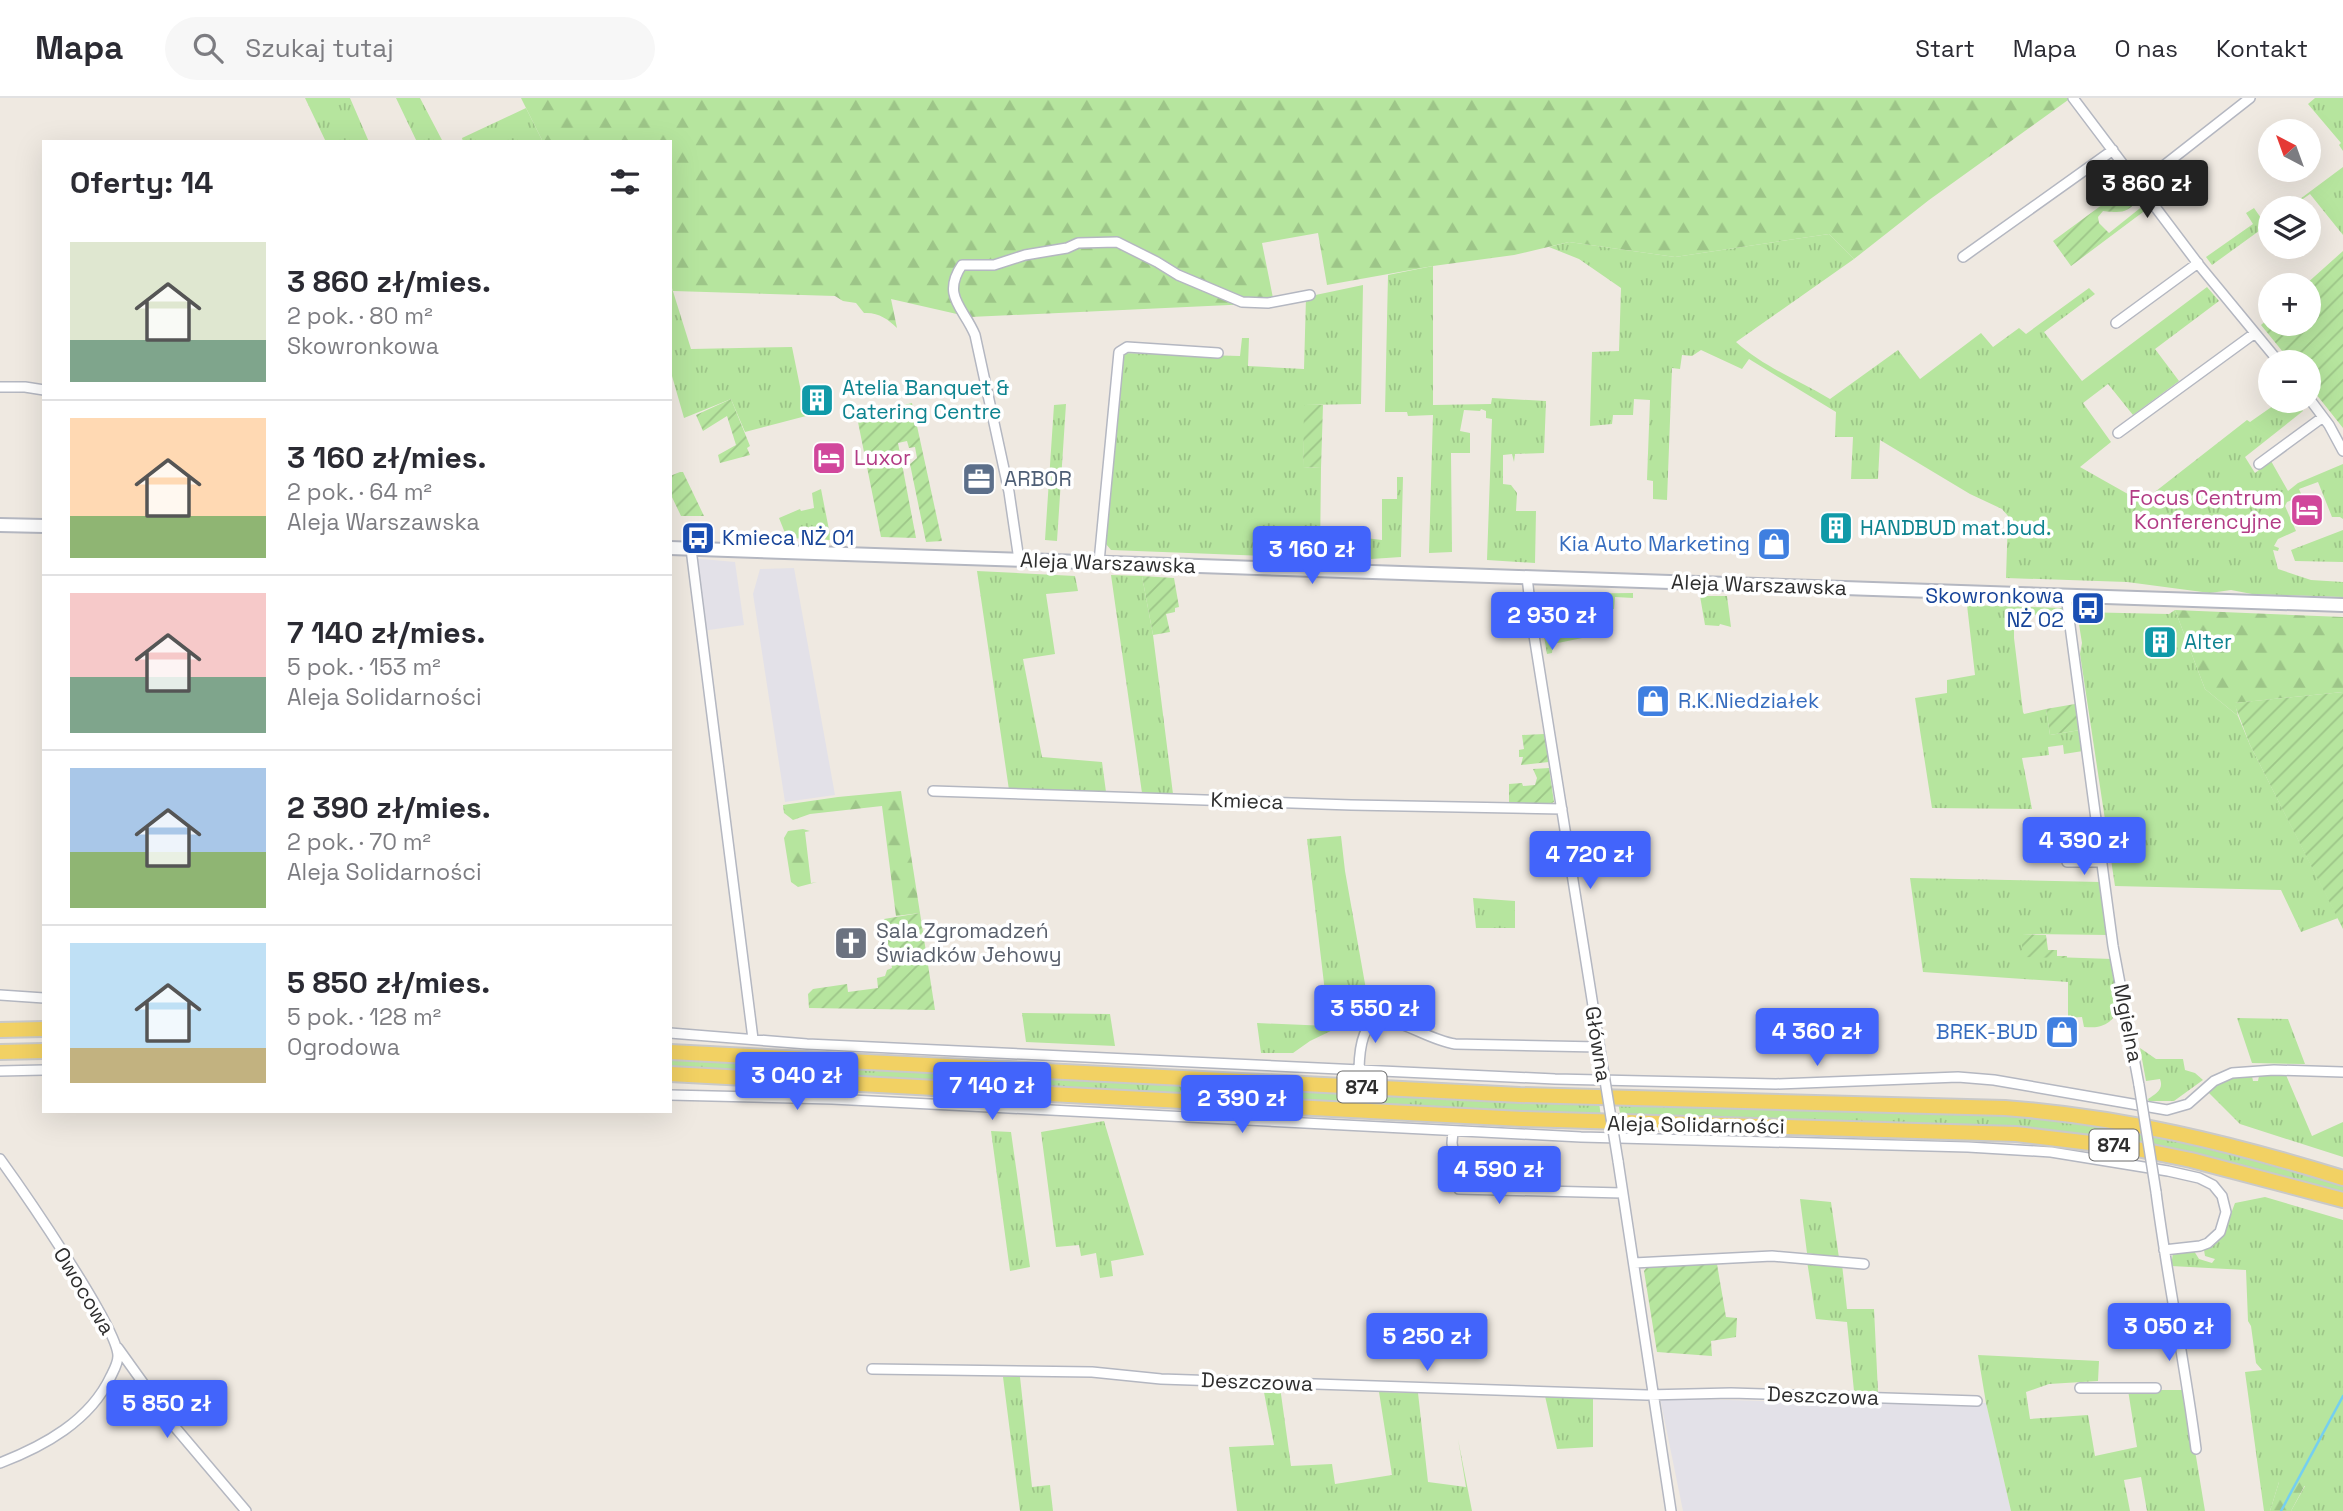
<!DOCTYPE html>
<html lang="pl">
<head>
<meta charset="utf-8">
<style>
  body { margin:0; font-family:"Space Grotesk",sans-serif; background:#f7f7f7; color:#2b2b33; height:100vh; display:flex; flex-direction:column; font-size:26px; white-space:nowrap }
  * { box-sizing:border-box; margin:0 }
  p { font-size:23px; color:#7c7c81 }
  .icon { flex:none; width:38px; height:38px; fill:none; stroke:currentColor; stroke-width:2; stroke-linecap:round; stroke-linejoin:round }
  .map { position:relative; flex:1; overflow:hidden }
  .sheet { position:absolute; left:42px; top:42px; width:630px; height:973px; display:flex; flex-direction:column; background:#fff; border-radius:0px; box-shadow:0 7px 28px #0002 }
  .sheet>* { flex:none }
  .needle { width:46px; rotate:319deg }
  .tools { position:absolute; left:2258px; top:21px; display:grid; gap:14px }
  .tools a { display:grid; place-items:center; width:63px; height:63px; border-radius:50%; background:#fff; box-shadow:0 7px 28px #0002; font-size:35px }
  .price { position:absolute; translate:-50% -60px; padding:0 16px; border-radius:7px; background:#4264fb; color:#fff; font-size:23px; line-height:46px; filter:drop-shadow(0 2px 4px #0008) }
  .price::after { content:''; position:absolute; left:50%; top:42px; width:21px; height:16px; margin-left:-10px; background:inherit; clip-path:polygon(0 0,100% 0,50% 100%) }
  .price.on { background:#222; color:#fff }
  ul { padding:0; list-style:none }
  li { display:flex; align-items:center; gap:21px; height:175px; padding:0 28px }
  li+li { border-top:2px solid #e1e1e2 }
  li span { display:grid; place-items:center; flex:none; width:196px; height:140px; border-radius:0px; color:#555 }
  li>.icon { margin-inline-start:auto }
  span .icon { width:84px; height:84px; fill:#fffc; stroke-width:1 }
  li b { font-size:30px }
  h2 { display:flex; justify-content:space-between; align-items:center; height:84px; padding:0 28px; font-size:30px }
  header { display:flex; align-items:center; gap:42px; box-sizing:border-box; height:98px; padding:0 35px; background:#fff; border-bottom:2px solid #e1e1e2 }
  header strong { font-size:33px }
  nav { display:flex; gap:38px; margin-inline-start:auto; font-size:24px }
  .search { width:490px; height:63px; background:#f7f7f7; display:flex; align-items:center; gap:18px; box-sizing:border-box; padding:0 24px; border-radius:38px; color:#7c7c81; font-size:26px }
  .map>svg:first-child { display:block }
  .industrial { fill:#e3e1e8 }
  .grass { fill:url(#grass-tufts) }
  .forest { fill:url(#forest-firs) }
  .garden { fill:url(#garden-furrows) }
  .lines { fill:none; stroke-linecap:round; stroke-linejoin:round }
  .stream { stroke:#75cff0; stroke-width:2.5 }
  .street-casing { stroke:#b4b7c1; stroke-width:12 }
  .secondary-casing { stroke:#b4b7c1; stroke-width:16 }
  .primary-casing { stroke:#c9c9c9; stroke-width:18 }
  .street { stroke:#fff; stroke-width:9 }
  .secondary { stroke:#fff; stroke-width:12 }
  .primary { stroke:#f2d163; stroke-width:14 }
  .street-bridge-casing { stroke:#b4b7c1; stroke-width:12; stroke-linecap:butt }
  .street-bridge { stroke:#fff; stroke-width:9 }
  .labels { text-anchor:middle; stroke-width:7; stroke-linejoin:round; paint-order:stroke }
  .shield { fill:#fff; stroke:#6d6d6d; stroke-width:2 }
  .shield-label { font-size:19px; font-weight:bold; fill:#2e2e2e }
  .culture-label { font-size:21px; fill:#0d838f; stroke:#fff; text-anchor:start }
  .hotel-label { font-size:21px; fill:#b23c85; stroke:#fff; text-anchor:start }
  .service-label { font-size:21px; fill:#4e5e75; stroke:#fff; text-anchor:start }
  .transit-label { font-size:21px; fill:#164399; stroke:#fff; text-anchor:start }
  .shop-label { font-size:21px; fill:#366cbe; stroke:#fff; text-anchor:end }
  .street-label { font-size:21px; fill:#2e2e2e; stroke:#fff }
  .worship-label { font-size:21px; fill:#5b616d; stroke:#fff; text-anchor:start }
</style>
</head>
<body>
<header>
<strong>Mapa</strong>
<div class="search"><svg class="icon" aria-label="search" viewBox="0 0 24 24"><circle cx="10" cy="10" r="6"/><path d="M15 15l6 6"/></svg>Szukaj tutaj</div>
<nav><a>Start</a><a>Mapa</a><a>O nas</a><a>Kontakt</a></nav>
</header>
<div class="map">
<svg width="2343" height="1413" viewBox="0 0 2343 1413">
  <defs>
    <pattern id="grass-tufts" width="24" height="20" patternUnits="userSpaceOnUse" patternTransform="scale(1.75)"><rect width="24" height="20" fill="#b6e59e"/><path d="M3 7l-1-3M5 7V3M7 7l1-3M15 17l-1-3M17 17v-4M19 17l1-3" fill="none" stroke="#9dc588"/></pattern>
    <pattern id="forest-firs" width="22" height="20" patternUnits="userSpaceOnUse" patternTransform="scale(1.75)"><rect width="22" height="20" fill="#b6e59e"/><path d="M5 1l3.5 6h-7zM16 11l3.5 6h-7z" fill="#9dc588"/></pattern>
    <pattern id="garden-furrows" width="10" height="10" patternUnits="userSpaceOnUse" patternTransform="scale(1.75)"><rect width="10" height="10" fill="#b6e59e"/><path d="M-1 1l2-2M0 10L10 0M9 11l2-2" fill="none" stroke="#9dc588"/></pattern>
  </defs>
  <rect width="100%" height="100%" fill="#efe9e1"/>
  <path class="industrial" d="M691,460l44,4 9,63 -42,6z
    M794,470l41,227 -50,7 -32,-208 7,-25z
    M1660,1300l175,5h151l25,108h-328z"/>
  <path class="grass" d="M305,0h45l19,44h-43z
    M396,0h24l23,44h-26z
    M2315,0h28v53l-4,-6 2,-2 -33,-39z
    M526,10l17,34h-80l-1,-4z
    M2343,69v68l-33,-41 -20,14h-15l17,-12 4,6z
    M2254,110l7,10 9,-6v11l-58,42 -6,-8 47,-33 -7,-11z
    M1829,136l25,25 -118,83c28,25 62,38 94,57l68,-49 22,29 61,-46 12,14 26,-19 7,6 63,-46 6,6 -51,38 38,49 125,-94 12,14 -64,48 24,32 -46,34 -25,-31 -25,19 28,39 -31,25 62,35 105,-82 3,2 30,-21h15l8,10 -58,46 10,16 16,-12 17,30 10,-8 45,-19v55l-3,-2h-8l-14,-35 -19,7 3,7 -15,6 -2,4 11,25 -18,8 -4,7 5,2 -1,3 -5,-1 5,19 33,11 32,2v15l-91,-3 -21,-4 -21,3 -83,-11 -121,-4 2,-62 -6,-7 -32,-15 -90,-54 -2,39h-27l2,-42h-18l1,-25 -87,-53 -7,10 -41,-19 -9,6 -10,-1 -2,14 -8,-1 -5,132 -14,-1v-18l-6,-1 3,-80 -16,-1 -1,16h-20l-1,9 -22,2 2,-74 27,-1 2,-63 -42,-29 -30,-12 20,-5 106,15z
    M1433,168v139l58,-1 1,-6 54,3 -2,52 -29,1 -1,8 -2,-8 -9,1v29l8,1 6,8 -1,18h20l-1,52 -48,-3 5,-141 -6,-1v-7l-5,-2 -1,2 -16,-1 -4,21 10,2v20h-19l1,99 -23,1 4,-138 -25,1 -1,-4h-22l3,-137z
    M671,187l20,64 101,-2 14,69 -61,16 -14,-33 -47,19 -14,-49z
    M1363,187l-2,119 -56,1 -2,62 18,1 -1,90 -209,-8 -5,-6 16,-191 118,3 2,-18h7l-1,28 56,3 2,-72z
    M1066,306l-9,137 -12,-1 9,-135z
    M1397,379h6l-2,80 -30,2 -6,-21 17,2v-41h15z
    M821,391l10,51 -44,-2 -8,-20 21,-9 1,2 13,-3 -2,-15z
    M2343,432v32l-48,-1 -4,-11z
    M977,473l98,5 3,15 -32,3 9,60 -32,5 19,98 60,5 4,30 -97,-2z
    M1111,477l31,1 11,59 20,159 -31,-1z
    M1543,496l90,-1v5l-18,-1 -1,12 -17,2v24l-44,9 -1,9 -5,1 -9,-53z
    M1700,498h27l4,31 -11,-3 -1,2 -14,-1z
    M1967,507l95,3 1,6 -46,1 -3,2v21l9,74 1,2 22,-5 4,26 30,-5 3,21 -19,3 -1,-9 -15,2 1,8 -27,3 10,51 -100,-1 -17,-110 32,-5v-13l28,-5z
    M2175,512l30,79 33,27 12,29 88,173 -37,14 -20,-42 -166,-4 -35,-232 2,-11 -5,-31 92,2z
    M1341,738l4,35 25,141 -60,29 -17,12h-32l-4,-30 72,3 -22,-187z
    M1910,780l191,4 8,53 -87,-1v22l90,3c4,20 17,58 -11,67 -5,2 -12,1 -17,1l-2,-10 -14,1v-36l-145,-10z
    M1473,800l42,3v27h-39z
    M1022,915l88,1 5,32 -89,-4z
    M2237,920l51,1 17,45 -53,-1z
    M2140,950l16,11h27l2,11 10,3 8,7 -29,21h-25l-1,-2c8,-5 16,-10 12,-20l-14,2z
    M670,960l929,44 2,15 -931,-46z
    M2286,977l26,61 31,-14v35l-103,-33 -32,-32c14,-13 26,-15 44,-16l1,5h5l1,-5z
    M1618,1004l380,8 204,32 141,41v12l-214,-53 -98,-13 -141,-6 -269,-4z
    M1104,1023l40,134 -33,6 2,15 -13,2 -4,-25 -15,3 -2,-11 -23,2 -15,-115z
    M991,1033l20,1 19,135 -20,4z
    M2265,1099l78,23v291h-52l14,-25 -26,-4 -9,29h-6l-19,-139 17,-2 -6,-7 -5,-37 -3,-5 -2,-51 -75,-4 2,-13 21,-2 5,8 13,4 3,-4 -10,-3 -1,-6c21,-11 23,-26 31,-47z
    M1800,1101l31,3 8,56 -32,-5z
    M1807,1163l35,3 5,45h27l4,83 -24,-1 -7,-69 -31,-3z
    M1978,1257l121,6 -1,20 -49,3 -23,8 4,27 58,-4 7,41 42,-9 -9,-57h57l20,121h-58l-6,-34 -17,3 6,31h-119l-25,-108z
    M1003,1279h17l12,110 18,-2 3,26h-33z
    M1263,1289h17l11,79 41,-2 3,20 57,-9 -13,-83 39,1 10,89 38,5 -8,-48 14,72h-235l-8,-64 45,-2z
    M1545,1298l48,2v49l-36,2z"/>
  <path class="forest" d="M521,0h1546l1,2 -139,100 -75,59 -25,-25 -154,23 -106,-15 -55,13 -81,11 -106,19 -9,-52 -56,10 12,60 -304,14 -79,-18 6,29c-9,-9 -19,-16 -33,-15l-8,-10 -13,-2 -8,-5 -162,-5 -3,-8v-141h-127z
    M2175,512l168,7v75l-108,11 3,13 -33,-27z
    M901,693l19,122 -24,3 -14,-110 -72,8 -17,6 -9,-7 -1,-8 55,-8z
    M803,731l7,2 -5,1 6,51 6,-1 -19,5 -7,-5 -7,-44 4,-7z
    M2292,1377l13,10 -14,26h-21l9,-29z"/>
  <path class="garden" d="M2129,87l11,15c-16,13 -16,13 -37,11l-5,6 1,6 10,10 35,-28 3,4 -76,57 -18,-25z
    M2343,153v177l-35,-44v-22h-17l-30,-37 9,-8v7h38v-39h-3z
    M731,301l19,47 -3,2 3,7 -30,8 -2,-8 18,-10 -9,-29 -24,15 -7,-16z
    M912,305l30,138 -16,1 -16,-78 7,-6 -2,-11 -6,1 -2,-7 -9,2 18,95 -35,-1 -24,-120z
    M1304,307h19l-2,63 -18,-1z
    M680,374h3l21,44h-23l-11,-23v-17z
    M1142,478l32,2 5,29 -4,1v4l-9,2 4,18 -17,3z
    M2343,594v237l-93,-184 -16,-42z
    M2075,606l5,26 -30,5 -4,-26z
    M1544,636l5,28 -28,3 2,-8h-4v-7l5,-1 -2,-14z
    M1549,670l5,34 -2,1h-43v-19l13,-1 1,3 12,-1 2,-7 -4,-9z
    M920,815l15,97 -126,-2 -1,-14 5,-5 34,-5 1,8 30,-4 -1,-10 8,-2 2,-6 5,-2 -8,-49z
    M2022,836l24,1 2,15h9v6h10v2l-45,-1z
    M1717,1166l9,53 11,1 -1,19 -25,4 1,15 -55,-4 -13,-81 3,-4z"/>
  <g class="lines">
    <path class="stream" d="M2281,1413l62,-115"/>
    <g class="street-casing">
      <path id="street" d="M2073,0l126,167 80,97
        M2139,87l111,-87
        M1963,159l150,-107
        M2116,225l82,-60
        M0,289h25l19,3
        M2308,299l21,28 14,26
        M2118,335l137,-100
        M2259,366l64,-47
        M691,451l62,490
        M1019,462l-10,-68 -34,-157c-11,-27 -34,-39 -13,-70h32l31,-10 42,-7 11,-5 39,-1 40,20 21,13 64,27 26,1 42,-8
        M1099,464l20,-210 8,-5 91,6
        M1527,479l6,52 68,427
        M2066,498l47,350 26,139
        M933,693l418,14 211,4
        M2067,764h35
        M0,897l44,3
        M670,935l137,11 748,35 221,5 182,-7 36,3 173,30 21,-6 26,-23 18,-8 42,-3 69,2
        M1359,971c2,-88 51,-32 96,-25l144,3
        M0,973l44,-1
        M670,997l162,4 749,38 387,10 83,5 117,19 31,7 14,7 9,11 4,16 -6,20 -12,11 -8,3 -36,4
        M1453,1033l-1,12 7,46 163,4
        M0,1061c21,29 118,169 118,197 0,7 -4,14 -7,20 -21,45 -67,70 -111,87
        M1618,1063l53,350
        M2156,1094c11,86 29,171 40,257
        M1634,1165l138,-7 92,8
        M118,1250l56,78 72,85
        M872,1271l220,3 69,7 486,16 84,-2 246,8
        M2080,1290h76"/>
    </g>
    <g class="secondary-casing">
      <path id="secondary" d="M0,427l44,1
        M670,450l1673,57"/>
    </g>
    <g class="primary-casing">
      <path id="primary" d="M0,932l44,-1
        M0,954l44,-1
        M670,954l850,43 485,13c118,9 225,35 338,70
        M670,976l852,45 494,15 116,14 59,12 152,40"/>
    </g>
    <use href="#street" class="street"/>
    <use href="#secondary" class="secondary"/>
    <use href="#primary" class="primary"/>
    <g class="street-bridge-casing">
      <path id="street-bridge" d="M1601,958l17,105
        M2139,987l17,107"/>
    </g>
    <use href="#street-bridge" class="street-bridge"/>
  </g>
  <defs>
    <g id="building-square" transform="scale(1.75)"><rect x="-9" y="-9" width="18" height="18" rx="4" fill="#0f9aa8" stroke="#fff"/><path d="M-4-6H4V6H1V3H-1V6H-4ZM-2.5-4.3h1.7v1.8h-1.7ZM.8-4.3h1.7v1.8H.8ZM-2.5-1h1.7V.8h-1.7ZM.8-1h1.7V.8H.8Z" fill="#fff"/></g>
    <g id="hotel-square" transform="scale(1.75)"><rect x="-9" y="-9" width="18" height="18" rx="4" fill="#d1479c" stroke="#fff"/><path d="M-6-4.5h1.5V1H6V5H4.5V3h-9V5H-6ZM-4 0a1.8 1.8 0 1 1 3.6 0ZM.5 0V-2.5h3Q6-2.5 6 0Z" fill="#fff"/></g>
    <g id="office-square" transform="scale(1.75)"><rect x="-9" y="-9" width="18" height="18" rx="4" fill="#5c6f8a" stroke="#fff"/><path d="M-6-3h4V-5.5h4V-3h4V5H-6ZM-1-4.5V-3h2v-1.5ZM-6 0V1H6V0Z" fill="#fff"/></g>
    <g id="bus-square" transform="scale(1.75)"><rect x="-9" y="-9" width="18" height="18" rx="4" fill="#1a4fb4" stroke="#fff"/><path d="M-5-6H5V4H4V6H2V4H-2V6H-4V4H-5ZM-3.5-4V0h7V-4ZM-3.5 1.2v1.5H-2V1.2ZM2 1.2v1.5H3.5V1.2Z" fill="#fff"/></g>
    <g id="shop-square" transform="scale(1.75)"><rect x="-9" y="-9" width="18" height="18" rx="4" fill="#3f7fe0" stroke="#fff"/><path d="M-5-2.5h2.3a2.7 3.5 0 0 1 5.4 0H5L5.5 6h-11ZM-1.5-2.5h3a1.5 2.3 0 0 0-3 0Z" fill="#fff"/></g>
    <g id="church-square" transform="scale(1.75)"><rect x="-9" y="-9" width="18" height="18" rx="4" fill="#6b7280" stroke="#fff"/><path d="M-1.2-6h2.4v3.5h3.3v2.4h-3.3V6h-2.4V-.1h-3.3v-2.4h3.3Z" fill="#fff"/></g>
  </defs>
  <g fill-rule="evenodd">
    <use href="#building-square" x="817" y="302"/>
    <use href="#hotel-square" x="829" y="360"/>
    <use href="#office-square" x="979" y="381"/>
    <use href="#hotel-square" x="2307" y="412"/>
    <use href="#building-square" x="1836" y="430"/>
    <use href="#bus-square" x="698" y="440"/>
    <use href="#shop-square" x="1774" y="446"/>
    <use href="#bus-square" x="2088" y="510"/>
    <use href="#building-square" x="2160" y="544"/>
    <use href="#shop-square" x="1653" y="603"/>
    <use href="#church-square" x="851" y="845"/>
    <use href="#shop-square" x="2062" y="934"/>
  </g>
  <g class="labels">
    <g class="shield">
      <rect x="1337.5" y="973.5" width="49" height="31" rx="5"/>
      <rect x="2089.5" y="1031.5" width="49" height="31" rx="5"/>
    </g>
    <g class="shield-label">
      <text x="1362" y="996">874</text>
      <text x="2114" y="1054">874</text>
    </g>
    <g class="culture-label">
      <text x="842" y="297">Atelia Banquet &amp;<tspan x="842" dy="24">Catering Centre</tspan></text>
      <text x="1860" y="437">HANDBUD mat.bud.</text>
      <text x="2184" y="551">Alter</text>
    </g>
    <g class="hotel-label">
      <text x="854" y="367">Luxor</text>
      <text x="2282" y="407" text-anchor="end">Focus Centrum<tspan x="2282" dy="24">Konferencyjne</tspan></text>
    </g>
    <g class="service-label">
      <text x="1004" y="388">ARBOR</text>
    </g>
    <g class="transit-label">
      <text x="722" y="447">Kmieca NŻ 01</text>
      <text x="2064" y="505" text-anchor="end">Skowronkowa<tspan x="2064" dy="24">NŻ 02</tspan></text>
    </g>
    <g class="shop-label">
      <text x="1750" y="453">Kia Auto Marketing</text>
      <text x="1678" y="610" text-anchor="start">R.K.Niedziałek</text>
      <text x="2038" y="941">BREK-BUD</text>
    </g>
    <g class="street-label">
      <text transform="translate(1108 465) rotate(2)" y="7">Aleja Warszawska</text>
      <text transform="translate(1759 487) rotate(2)" y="7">Aleja Warszawska</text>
      <text transform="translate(1247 703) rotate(2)" y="7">Kmieca</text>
      <text transform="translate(2128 925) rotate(79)" y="7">Mgielna</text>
      <text transform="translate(1598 946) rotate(81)" y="7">Główna</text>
      <text transform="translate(1696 1027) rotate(1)" y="7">Aleja Solidarności</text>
      <text transform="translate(84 1193) rotate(59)" y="7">Owocowa</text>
      <text transform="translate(1257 1284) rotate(2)" y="7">Deszczowa</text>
      <text transform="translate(1823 1298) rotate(2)" y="7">Deszczowa</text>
    </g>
    <g class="worship-label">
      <text x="876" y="840">Sala Zgromadzeń<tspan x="876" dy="24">Świadków Jehowy</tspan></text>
    </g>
  </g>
</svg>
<div class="tools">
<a><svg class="needle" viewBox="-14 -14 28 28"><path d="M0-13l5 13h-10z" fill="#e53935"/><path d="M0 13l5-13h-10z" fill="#7c7c81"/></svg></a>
<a><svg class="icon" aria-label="layers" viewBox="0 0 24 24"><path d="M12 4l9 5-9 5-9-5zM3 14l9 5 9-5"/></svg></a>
<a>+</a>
<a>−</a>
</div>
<b class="price on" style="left:2147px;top:122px">3 860 zł</b>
<b class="price" style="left:1312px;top:488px">3 160 zł</b>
<b class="price" style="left:1552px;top:554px">2 930 zł</b>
<b class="price" style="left:2084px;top:779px">4 390 zł</b>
<b class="price" style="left:1590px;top:793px">4 720 zł</b>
<b class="price" style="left:1375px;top:947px">3 550 zł</b>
<b class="price" style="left:1817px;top:970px">4 360 zł</b>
<b class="price" style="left:797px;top:1014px">3 040 zł</b>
<b class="price" style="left:992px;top:1024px">7 140 zł</b>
<b class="price" style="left:1242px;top:1037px">2 390 zł</b>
<b class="price" style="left:1499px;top:1108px">4 590 zł</b>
<b class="price" style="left:2169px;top:1265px">3 050 zł</b>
<b class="price" style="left:1427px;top:1275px">5 250 zł</b>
<b class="price" style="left:167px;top:1342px">5 850 zł</b>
<section class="sheet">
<h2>Oferty: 14<svg class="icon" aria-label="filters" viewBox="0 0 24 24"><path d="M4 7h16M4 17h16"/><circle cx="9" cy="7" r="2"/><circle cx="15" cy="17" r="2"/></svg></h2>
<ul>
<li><span style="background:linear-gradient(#dfe7d0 70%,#7fa58c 0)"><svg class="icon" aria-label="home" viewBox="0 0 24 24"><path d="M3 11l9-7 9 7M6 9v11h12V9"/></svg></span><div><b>3 860 zł/mies.</b><p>2 pok. · 80 m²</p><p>Skowronkowa</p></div></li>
<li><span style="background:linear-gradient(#ffd9b3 70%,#8fb573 0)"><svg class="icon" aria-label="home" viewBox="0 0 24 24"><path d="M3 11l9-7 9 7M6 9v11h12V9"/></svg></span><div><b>3 160 zł/mies.</b><p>2 pok. · 64 m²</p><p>Aleja Warszawska</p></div></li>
<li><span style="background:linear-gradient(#f6c9c9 60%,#7fa58c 0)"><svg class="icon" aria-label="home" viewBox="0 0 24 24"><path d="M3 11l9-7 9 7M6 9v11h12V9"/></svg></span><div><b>7 140 zł/mies.</b><p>5 pok. · 153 m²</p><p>Aleja Solidarności</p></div></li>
<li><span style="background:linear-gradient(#a9c7e8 60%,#8fb573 0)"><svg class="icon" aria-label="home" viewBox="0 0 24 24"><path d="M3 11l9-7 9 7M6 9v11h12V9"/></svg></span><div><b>2 390 zł/mies.</b><p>2 pok. · 70 m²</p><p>Aleja Solidarności</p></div></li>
<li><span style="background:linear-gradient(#bfe0f5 75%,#c2b280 0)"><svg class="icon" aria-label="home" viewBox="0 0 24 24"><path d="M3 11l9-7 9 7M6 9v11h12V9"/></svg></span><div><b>5 850 zł/mies.</b><p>5 pok. · 128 m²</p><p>Ogrodowa</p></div></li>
</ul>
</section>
</div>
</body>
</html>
